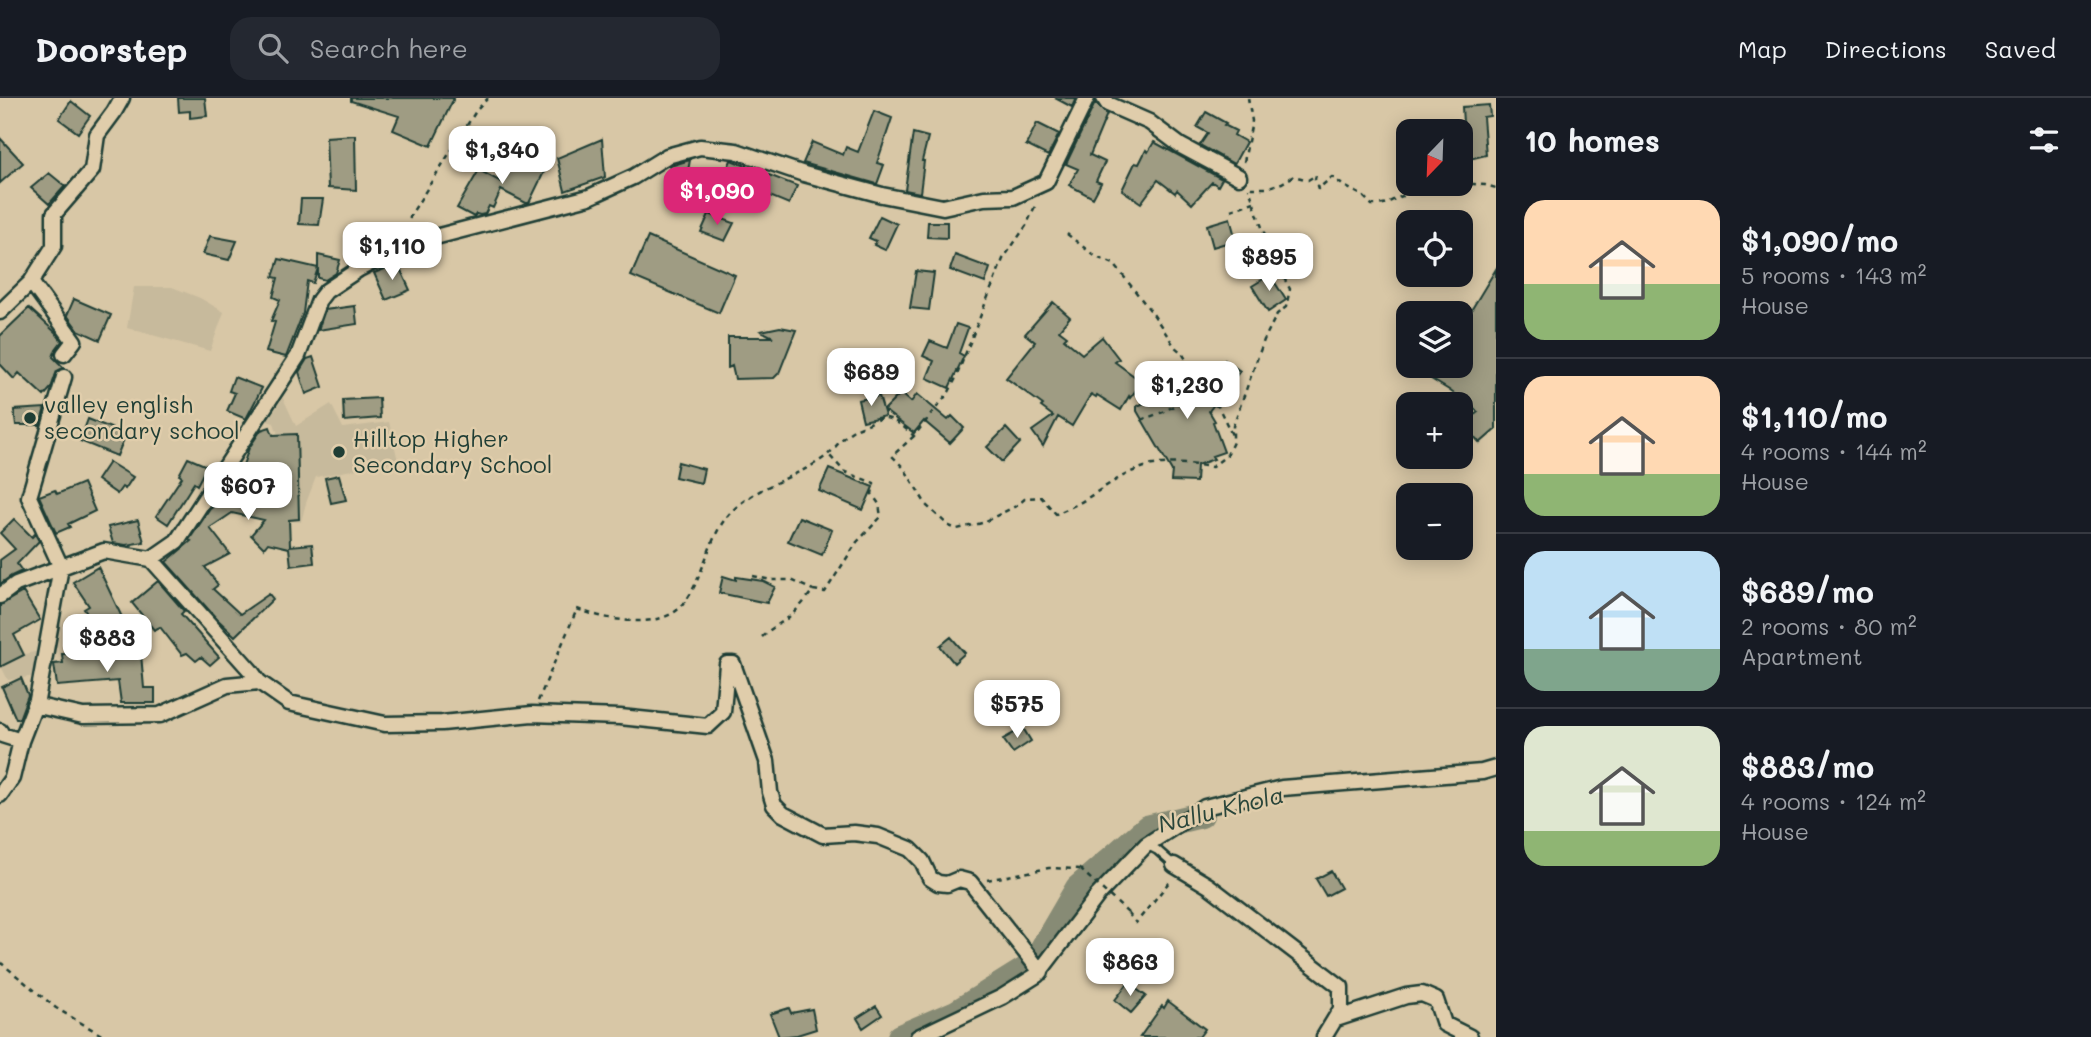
<!DOCTYPE html>
<html lang="en">
<head>
<meta charset="utf-8">
<style>
  body { margin:0; font-family:Mali,sans-serif; background:#242831; color:#f1f3f6; height:100vh; display:flex; flex-direction:column; font-size:26px; white-space:nowrap }
  * { box-sizing:border-box; margin:0 }
  p { font-size:23px; color:#9ea1a6 }
  .icon { flex:none; width:38px; height:38px; fill:none; stroke:currentColor; stroke-width:2; stroke-linecap:round; stroke-linejoin:round }
  .map { position:relative; flex:1; overflow:hidden }
  .side { display:flex; flex-direction:column; background:#171b24; width:595px }
  .side>* { flex:none }
  .needle { width:46px; rotate:203deg }
  .tools { position:absolute; left:1396px; top:21px; display:grid; gap:14px }
  .tools a { display:grid; place-items:center; width:77px; height:77px; border-radius:14px; background:#171b24; box-shadow:0 4px 18px #0003; font-size:35px }
  .price { position:absolute; translate:-50% -60px; padding:0 16px; border-radius:14px; background:#fff; color:#222; font-size:23px; line-height:46px; filter:drop-shadow(0 2px 4px #0008) }
  .price::after { content:''; position:absolute; left:50%; top:42px; width:21px; height:16px; margin-left:-10px; background:inherit; clip-path:polygon(0 0,100% 0,50% 100%) }
  .price.on { background:#db2777; color:#fff }
  ul { padding:0; list-style:none }
  li { display:flex; align-items:center; gap:21px; height:175px; padding:0 28px }
  li+li { border-top:2px solid #363941 }
  li span { display:grid; place-items:center; flex:none; width:196px; height:140px; border-radius:21px; color:#555 }
  li>.icon { margin-inline-start:auto }
  span .icon { width:84px; height:84px; fill:#fffc; stroke-width:1 }
  li b { font-size:30px }
  h2 { display:flex; justify-content:space-between; align-items:center; height:84px; padding:0 28px; font-size:30px }
  header { display:flex; align-items:center; gap:42px; box-sizing:border-box; height:98px; padding:0 35px; background:#171b24; border-bottom:2px solid #363941 }
  header strong { font-size:33px }
  nav { display:flex; gap:38px; margin-inline-start:auto; font-size:24px }
  .search { width:490px; height:63px; background:#242831; display:flex; align-items:center; gap:18px; box-sizing:border-box; padding:0 24px; border-radius:21px; color:#9ea1a6; font-size:26px }
  main { display:flex; flex:1; min-height:0 }
  .map>svg:first-child { display:block }
  .built { fill:#c7ba9c }
  .lines { fill:none; stroke-linecap:round; stroke-linejoin:round }
  .river { stroke:#878b74; stroke-width:26 }
  .building { fill:#9f9c83; stroke:#1f3d34; stroke-width:2 }
  .service-casing { stroke:#1f3d34; stroke-width:12 }
  .minor-casing { stroke:#1f3d34; stroke-width:19 }
  .path { stroke:#1f3d34; stroke-width:2.5; stroke-dasharray:5 5; stroke-linecap:butt }
  .service { stroke:#e0cdab; stroke-width:7 }
  .minor { stroke:#e0cdab; stroke-width:14 }
  .path-bridge { stroke:#1f3d34; stroke-width:2.5; stroke-dasharray:5 5; stroke-linecap:butt }
  .poi-dot { fill:#1f3d34; stroke:#e0cdab; stroke-width:2.5 }
  .labels { text-anchor:middle; stroke-width:5; stroke-linejoin:round; paint-order:stroke }
  .poi-label { font-size:23px; fill:#1f3d34; stroke:#e0cdab; text-anchor:start }
  .water-label { font-size:24px; font-style:italic; fill:#29453a; stroke:#e0cdab }
</style>
</head>
<body>
<header>
<strong>Doorstep</strong>
<div class="search"><svg class="icon" aria-label="search" viewBox="0 0 24 24"><circle cx="10" cy="10" r="6"/><path d="M15 15l6 6"/></svg>Search here</div>
<nav><a>Map</a><a>Directions</a><a>Saved</a></nav>
</header>
<main>
<div class="map">
<svg width="1496" height="939" viewBox="0 0 1496 939">
  <rect width="100%" height="100%" fill="#d8c7a6"/>
  <filter id="ink" filterUnits="userSpaceOnUse"><feTurbulence type="fractalNoise" baseFrequency=".0143" numOctaves="2"/><feDisplacementMap in="SourceGraphic" scale="14" xChannelSelector="R" yChannelSelector="G"/><feConvolveMatrix kernelMatrix="1 2 1 2 8 2 1 2 1" color-interpolation-filters="sRGB"/></filter>
  <g filter="url(#ink)">
    <path class="built" d="M134,189h38l28,11 24,14 -14,39 -83,-23z
      M283,300l13,28 35,-22 12,24 46,-6 9,39 -82,16 -10,26 -5,19 -17,-2 -3,-77 -7,-20 -7,-2z
      M19,546l6,10 14,-3 -3,25 -28,4 -8,-16v-10z"/>
    <g class="lines">
      <path class="river" d="M900,939l56,-24 77,-48 45,-77 69,-60 54,-13"/>
    </g>
    <path class="building" d="M178,0h27l2,18 -17,2v-7l-11,1z
      M351,0h103l-23,48 -38,-16 6,-14 -48,-15z
      M1055,0h21l-4,9z
      M71,3l19,15 -12,17 -19,-14z
      M1095,5l12,11 -17,41 15,7 -9,19 5,2 -8,15 -24,-13 9,-16 -12,-5z
      M1489,7l1,11 -7,1 3,38 -25,6v-38h2l-1,-16z
      M874,13l18,7 -15,45 7,2 -7,19 -74,-21 9,-21 31,13 3,-8 12,5z
      M1206,14l20,11 -2,2 12,6 -2,4 12,7 -12,22 -34,-19 8,-12 -11,-6z
      M1037,25l22,11 -11,22 -22,-11z
      M477,34l15,9 -17,29 -16,-10z
      M913,35l15,4 -6,24h2l-4,32 -15,-3z
      M355,37l1,55 -28,-2 -2,-51z
      M0,40l23,25 -23,20z
      M602,41l3,38 -40,14 -8,-33z
      M1154,44l68,37 -4,7 -6,-4 -20,22 -15,-14 -2,3 -17,-13 -17,23 -19,-13 13,-27 4,1 7,-14 2,2z
      M518,52l26,22 -15,31h-3l-25,-13 -8,18 -4,-2 -4,8 -5,1 -4,-1 -2,3 -17,-9 22,-38 22,12z
      M690,62l-3,16 -2,-1 -3,9h-15l3,-18z
      M731,62l66,26 -8,18 -65,-27z
      M49,75l16,13 -16,18 -18,-16z
      M301,101h22l-4,26 -20,-1z
      M709,116l25,9 -9,18 -24,-9z
      M880,118l17,8 -12,26 -11,-5 2,-4 -7,-3z
      M1230,120l6,22 -23,7 -6,-22z
      M928,124h19v16l-20,-1z
      M210,138l27,5 -8,19 -26,-6z
      M648,139l87,38 -16,38 -88,-37z
      M354,143h20v10l-20,10z
      M318,157l22,5 -4,13 -11,7 -7,-2v-10l-5,15 -6,-2 -4,32 -17,44 -20,-5 9,-30 -4,-1 9,-21 -7,-3 5,-19 -5,-1 6,-18 39,9z
      M955,157l35,13 -5,15 -35,-13z
      M398,166l12,26 -24,10 -12,-27z
      M1496,171v160l-16,14 -17,-19 15,-12 -29,-22 -18,-11 7,-13h23v-39z
      M916,173l18,2 -5,37 -19,-2z
      M1270,177l16,25 -18,12 -16,-26z
      M74,201l37,16 -11,25 -22,-10 -11,-15z
      M1053,204l17,15 -11,13 8,6 -3,3 18,15 20,-17 17,22 -4,3 27,20 -12,16 -1,-2 -8,14 -24,-15 -1,2 -5,-3 -19,32 -14,-9 -15,29 -11,-15 21,-15 -12,-9 2,-2 -37,-27 29,-36 -10,-8z
      M355,208l2,18 -39,6 7,-20z
      M29,210l26,24 7,9 -6,8 -3,8 11,11 -7,3 -6,17 -7,8 -25,-23 -5,6 -14,-15v-28z
      M956,226l12,4 -9,25 5,3 -15,32 -22,-10 7,-17 -11,-5 7,-15 17,7z
      M780,229l16,3 -17,43 -5,5 -39,1 -3,-13 -4,2v-31h45l-12,-6z
      M313,259l10,30 -17,7 -7,-22 8,-13z
      M1225,262l15,11 -31,40 6,10 -2,1 11,30 -12,4 2,3 -17,6 -1,17 -25,-1 1,-10 -35,-60v-5l37,-15 -7,-11 18,-13 16,24z
      M234,279l28,11 -16,31 -19,-8 8,-18 -6,-2z
      M901,295l10,9 6,-8 31,26 4,-4 12,12 -14,15 -26,-22 -10,12 -30,-23z
      M879,298l6,20 -22,5 -5,-21z
      M379,300l1,20 -36,3 -1,-21z
      M45,310l-5,17h-24l-2,-15z
      M88,321l38,15 -9,22 -37,-15z
      M270,329l3,8 24,-1 2,85 -10,1 1,26 22,-2 2,19 -23,3 -2,-18 -21,-5 -4,5 -13,-13 13,-15 -32,-7 -22,15 20,26 -25,13 13,18 -5,4 27,25 29,-20 4,5 -38,37 -19,-18 -50,-56 25,-21 -2,-1 21,-31 10,-7 -4,-3 13,-14 -2,-2 5,-9 11,-9 6,-17 12,-18z
      M1006,330l14,15 -18,19 -15,-15z
      M188,360l19,8 -10,19 -3,-2 -26,41 -12,-8 26,-39 -3,-2z
      M109,364l24,15 -8,12 -3,-2 -5,7 -20,-14z
      M678,364l26,7 -3,14 -26,-6z
      M829,371l44,18 -10,23 -44,-19z
      M339,377l7,25 -15,3 -6,-25z
      M83,385l12,28 -27,13 2,3 -14,6 -17,-37 16,-6 2,4z
      M799,419l33,13 -10,25 -34,-14z
      M14,421l18,18 3,-3 4,7 -22,23 5,7 -11,5 -11,8v-24l15,-11 -15,-16z
      M138,422l6,22 -18,3 -13,-2 -5,-16z
      M98,469l32,67 -22,10 -24,-35 5,-3 -16,-24z
      M723,478l13,4v-3l27,4 12,6 -8,16 -48,-10z
      M158,483l26,30 -3,3 38,43 -9,8 -9,-8 -5,4 -9,-8 -5,2 -22,-28 -6,3 -22,-27z
      M23,494l17,28 -26,15 10,20 -24,12v-62z
      M951,539l14,16 -11,10 -14,-17z
      M62,556h79l3,34h11v15h-34l-3,-22 -61,5 -3,-22 9,-1z
      M21,580l7,17 -9,24h-3l-14,-32z
      M1023,630l8,13 -18,12 -10,-14z
      M1331,773l10,17 -15,8 -10,-17z
      M1128,885l18,13 -15,17 -16,-13z
      M1168,903l37,28 -6,8h-59l22,-31 2,2z
      M876,908l6,9 -19,13 -6,-10z
      M789,910l2,5 21,-4 4,20 -19,6 -18,2 -9,-23z"/>
    <g class="lines">
      <g class="service-casing">
        <path id="service" d="M1147,747l10,5 17,15"/>
      </g>
      <g class="minor-casing">
        <path id="minor" d="M1104,0l4,6 41,18 32,24 58,31
          M31,184l43,59 -10,13
          M0,214l31,-30 23,-36v-32l38,-44 5,-35 17,-23 8,-14
          M151,461l100,112 8,11 30,21 96,21 57,-1 90,-9 88,3 88,9 15,-14 4,-48h6l34,97 3,31 4,13 9,9 40,21 31,-2 24,3 32,13 12,12 8,17 8,5 9,1 12,-5 11,3 71,90
          M0,498l16,-12 88,-33 47,8 26,-18 121,-185 21,-56 7,-9 33,-22 49,-25 181,-47 44,-20 34,-21 33,-9 36,4 68,23 78,21 61,12 41,-9 29,-1 33,-15 41,-84
          M34,607l49,11 77,-1 67,-30 32,-3
          M0,633l2,4 19,6 -9,37 -12,17
          M21,643l16,-41 24,-133 -32,-70 35,-120
          M1174,767l35,21 132,101v22l-17,28
          M1336,921l70,-23 16,-2 14,6 8,24 26,13
          M918,939l84,-40 35,-22 61,-80 48,-50 59,-38 77,-19 200,-16 14,-4"/>
      </g>
      <path class="path" d="M1244,64l8,-41 -4,-23
        M1461,85l24,2 11,3
        M1251,90h15l16,-5 12,-7 14,4 8,-5 -1,4 3,10 14,-12 12,9 18,9 10,10c14,0 16,-3 28,-8 12,-6 26,-8 39,-13
        M1231,112l23,-8
        M409,131l1,-13 66,-105 12,-13
        M1067,136l29,23 18,7 39,50 22,33 7,6 22,36
        M1141,322l22,-8 41,-23 10,16 4,1 14,29
        M914,338l-22,20 12,12 23,38 22,20 8,3 25,-6 34,-17 10,-8 15,-1 15,17c10,-5 21,-9 30,-15 19,-12 43,-30 67,-34 19,-3 40,-1 59,2l15,-12 6,-13v-16l31,-86 13,-26 9,-7 4,-18c-18,-32 -30,-65 -41,-101
        M753,478l18,4h20l22,10
        M762,539c8,-8 14,-11 23,-17 11,-8 20,-19 28,-30l12,2 32,-50 24,-25 -2,-13 -7,-10 2,-11 -29,-11 -17,-18
        M538,603l39,-92c26,10 74,20 99,2 23,-17 30,-65 47,-89 24,-35 69,-41 102,-65 10,-8 17,-20 27,-26 6,-4 14,-6 20,-9 3,-1 6,-3 10,-4 12,-1 24,11 32,18l35,-44 6,-12 48,-121 23,-33 10,-22
        M987,782l62,-12 31,1
        M1128,815l8,10 34,-42
        M0,864l56,46 49,29"/>
      <use href="#service" class="service"/>
      <use href="#minor" class="minor"/>
      <path class="path-bridge" d="M1080,771l48,44"/>
    </g>
  </g>
  <g class="poi-dot">
    <circle cx="30" cy="320" r="7"/>
    <circle cx="339" cy="354" r="7"/>
  </g>
  <g class="labels">
    <g class="poi-label">
      <text x="44" y="315">valley english<tspan x="44" dy="26">secondary school</tspan></text>
      <text x="353" y="349">Hilltop Higher<tspan x="353" dy="26">Secondary School</tspan></text>
    </g>
    <g class="water-label">
      <text transform="translate(1221 712) rotate(-14)" y="8">Nallu Khola</text>
    </g>
  </g>
</svg>
<div class="tools">
<a><svg class="needle" viewBox="-14 -14 28 28"><path d="M0-13l5 13h-10z" fill="#e53935"/><path d="M0 13l5-13h-10z" fill="#9ea1a6"/></svg></a>
<a><svg class="icon" aria-label="locate" viewBox="0 0 24 24"><circle cx="12" cy="12" r="6"/><path d="M12 2v4M12 18v4M2 12h4M18 12h4"/></svg></a>
<a><svg class="icon" aria-label="layers" viewBox="0 0 24 24"><path d="M12 4l9 5-9 5-9-5zM3 14l9 5 9-5"/></svg></a>
<a>+</a>
<a>−</a>
</div>
<b class="price" style="left:502px;top:88px">$1,340</b>
<b class="price on" style="left:717px;top:129px">$1,090</b>
<b class="price" style="left:392px;top:184px">$1,110</b>
<b class="price" style="left:1269px;top:195px">$895</b>
<b class="price" style="left:871px;top:310px">$689</b>
<b class="price" style="left:1187px;top:323px">$1,230</b>
<b class="price" style="left:248px;top:424px">$607</b>
<b class="price" style="left:107px;top:576px">$883</b>
<b class="price" style="left:1017px;top:642px">$575</b>
<b class="price" style="left:1130px;top:900px">$863</b>
</div>
<section class="side">
<h2>10 homes<svg class="icon" aria-label="filters" viewBox="0 0 24 24"><path d="M4 7h16M4 17h16"/><circle cx="9" cy="7" r="2"/><circle cx="15" cy="17" r="2"/></svg></h2>
<ul>
<li><span style="background:linear-gradient(#ffd9b3 60%,#8fb573 0)"><svg class="icon" aria-label="home" viewBox="0 0 24 24"><path d="M3 11l9-7 9 7M6 9v11h12V9"/></svg></span><div><b>$1,090/mo</b><p>5 rooms · 143 m²</p><p>House</p></div></li>
<li><span style="background:linear-gradient(#ffd9b3 70%,#8fb573 0)"><svg class="icon" aria-label="home" viewBox="0 0 24 24"><path d="M3 11l9-7 9 7M6 9v11h12V9"/></svg></span><div><b>$1,110/mo</b><p>4 rooms · 144 m²</p><p>House</p></div></li>
<li><span style="background:linear-gradient(#bfe0f5 70%,#7fa58c 0)"><svg class="icon" aria-label="home" viewBox="0 0 24 24"><path d="M3 11l9-7 9 7M6 9v11h12V9"/></svg></span><div><b>$689/mo</b><p>2 rooms · 80 m²</p><p>Apartment</p></div></li>
<li><span style="background:linear-gradient(#dfe7d0 75%,#8fb573 0)"><svg class="icon" aria-label="home" viewBox="0 0 24 24"><path d="M3 11l9-7 9 7M6 9v11h12V9"/></svg></span><div><b>$883/mo</b><p>4 rooms · 124 m²</p><p>House</p></div></li>
</ul>
</section>
</main>
</body>
</html>
